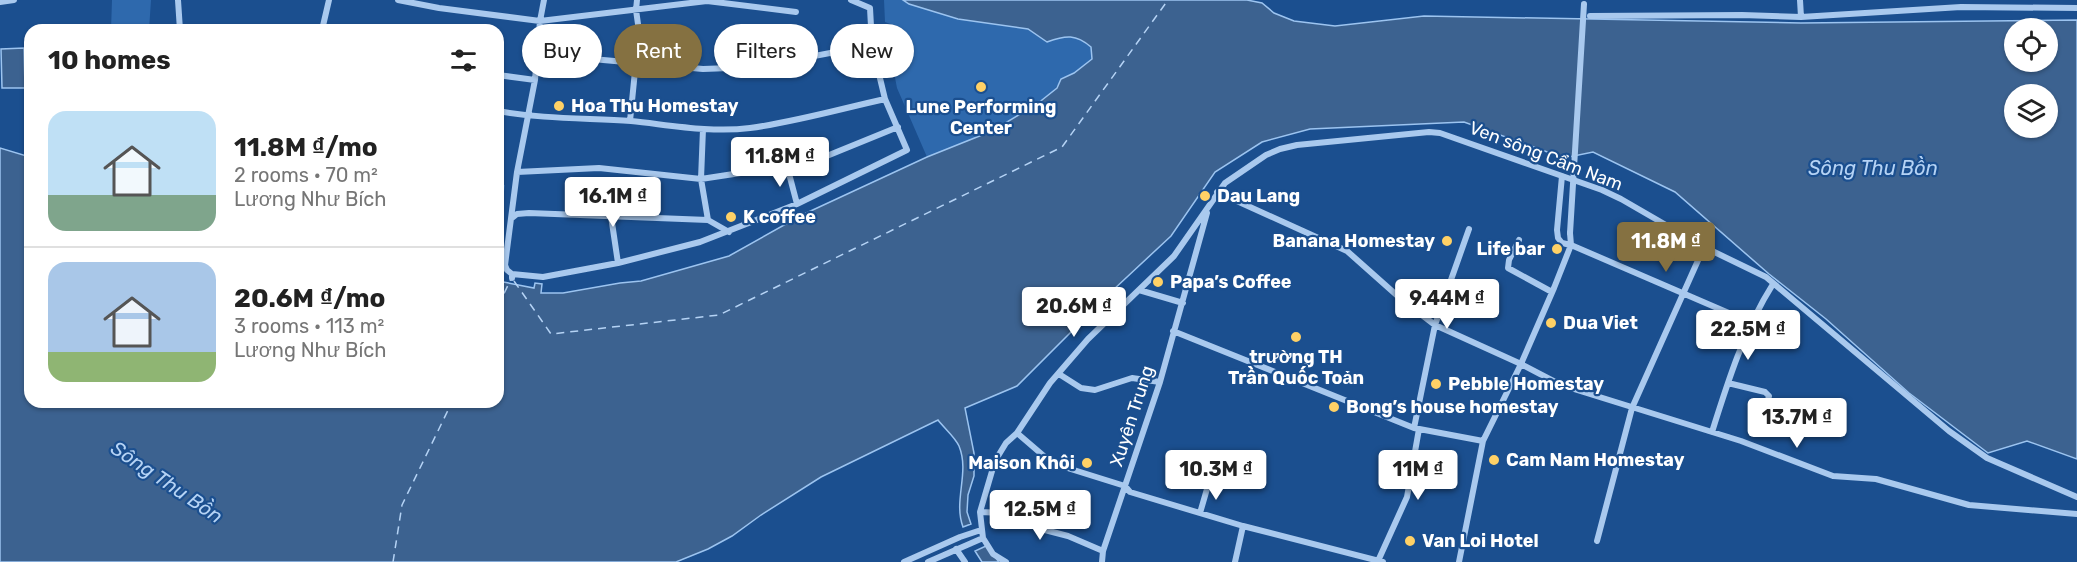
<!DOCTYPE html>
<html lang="en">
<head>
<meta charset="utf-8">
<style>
  body { margin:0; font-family:Rubik,sans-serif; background:#f6f6f6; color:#222; height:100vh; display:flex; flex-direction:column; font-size:22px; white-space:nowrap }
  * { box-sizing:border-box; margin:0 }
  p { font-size:20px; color:#767676 }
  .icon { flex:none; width:33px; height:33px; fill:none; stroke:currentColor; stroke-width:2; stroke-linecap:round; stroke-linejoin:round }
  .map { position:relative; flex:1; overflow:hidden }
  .details { position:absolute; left:24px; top:24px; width:480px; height:384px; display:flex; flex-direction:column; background:#fff; border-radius:18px; box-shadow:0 2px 4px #0004 }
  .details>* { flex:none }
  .guide { position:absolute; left:522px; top:24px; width:570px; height:54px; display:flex; gap:12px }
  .tools { position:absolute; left:2004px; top:18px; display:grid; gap:12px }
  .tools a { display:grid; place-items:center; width:54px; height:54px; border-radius:50%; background:#fff; box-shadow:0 2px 4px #0004; font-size:30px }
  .price { position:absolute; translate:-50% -51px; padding:0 14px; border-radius:6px; background:#fff; color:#222; font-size:20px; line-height:39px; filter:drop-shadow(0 2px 3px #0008) }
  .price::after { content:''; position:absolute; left:50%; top:36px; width:18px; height:14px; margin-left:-9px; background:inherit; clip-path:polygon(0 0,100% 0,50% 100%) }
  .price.current { background:#857141; color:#fff }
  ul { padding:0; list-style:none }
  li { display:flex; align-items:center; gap:18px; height:150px; padding:0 24px }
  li+li { border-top:2px solid #e0e0e0 }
  li span { display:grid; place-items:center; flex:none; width:168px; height:120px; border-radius:18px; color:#555 }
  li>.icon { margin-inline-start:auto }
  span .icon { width:72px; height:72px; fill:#fffc; stroke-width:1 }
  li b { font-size:26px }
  h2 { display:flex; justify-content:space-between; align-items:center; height:72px; padding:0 24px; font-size:26px }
  .chip { padding:0 21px; border-radius:27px; background:#fff; box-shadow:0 2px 4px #0004; font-size:21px; line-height:54px }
  .chip.current { background:#857141; color:#fff }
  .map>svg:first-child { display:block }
  .green { fill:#2e69ad }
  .water { fill:#3c6290; stroke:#9cc4f0; stroke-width:1.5; fill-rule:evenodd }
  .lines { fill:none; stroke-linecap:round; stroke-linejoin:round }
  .ferry { stroke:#b5d3f5; stroke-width:1.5; stroke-dasharray:8 6; stroke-linecap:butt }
  .minor { stroke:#a9c9ee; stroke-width:6 }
  .minor-bridge { stroke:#a9c9ee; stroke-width:6 }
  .poi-dot { fill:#ffd166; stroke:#1b4f8f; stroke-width:2 }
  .labels { text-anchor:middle; stroke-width:4.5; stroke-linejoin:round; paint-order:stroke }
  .poi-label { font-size:18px; font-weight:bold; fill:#fff; stroke:#1b4f8f; text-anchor:start }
  .street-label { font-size:18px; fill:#fff; stroke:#1b4f8f }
  .water-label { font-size:20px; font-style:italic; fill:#b5d3f5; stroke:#1b4f8f }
</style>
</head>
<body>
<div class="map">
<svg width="2077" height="562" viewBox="0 0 2077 562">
  <rect width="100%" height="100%" fill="#1b4f8f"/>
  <path class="green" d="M112,0h39l-2,30h-38z
    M884,0h19l55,19 70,10 19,13c19,-7 29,-9 44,5l1,12 -18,14 -13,6c-13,33 -101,65 -134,78l-30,-69 -8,-42 11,-3 1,-15 -16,-6z
    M498,184l7,1 -7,48z"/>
  <path class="water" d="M903,0h344l15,3 12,10 20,8 41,5 89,-10 377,7 276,-3v439l-50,-18 -39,12 -79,-60 -83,-74 -57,-45 -94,-82 -82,-40 -29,6 -100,-36 -154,7 -48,13 -47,30 -44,64 -59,55 -95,95 -52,22 9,45v23l-6,19 -1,17 4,12 -8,3c-10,-27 7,-54 -4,-81 -4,-9 -15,-18 -21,-26l-117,57 -60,38 -29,21 -24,13 -32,13h-676v-414l30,9v245h468v-121l36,7 1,-5 7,1 -1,9h22l57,-10 21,-2 88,-25 73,-41 125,-58 65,-26 45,-27 20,-16 4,-9 13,-6 18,-14 -1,-12c-15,-13 -25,-12 -44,-5l-19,-13 -70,-10 -49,-15zM2014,28h34v34h-34zM2014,94h34v34h-34z
    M24,48l1,40h-23l-1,-39z
    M986,546l13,16h-17l-7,-11z"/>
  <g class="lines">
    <path class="ferry" d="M514,281l37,53 168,-19 343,-168 106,-147
      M498,306l13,-27
      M393,562l9,-57 50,-103"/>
    <path class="minor" d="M178,0l2,30
      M398,0l41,8 101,13 167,-20 89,11
      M1800,0l1,17
      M0,2l14,-2
      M1590,16l152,-1 59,2 160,-10 116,1
      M322,30l7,-30
      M537,59l33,-2 133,12 54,-2 115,-22
      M498,75l37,5
      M498,111c44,8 88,7 133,10 39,4 80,12 119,7 45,-6 90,-19 135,-29
      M630,121l9,-90 -3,-21 1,-10
      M703,129l-2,50 7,41
      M787,166l10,38
      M517,172l82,-4 102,11 111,-17 86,-35
      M1562,176l-5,54 1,8 4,5 9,2 181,78
      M1217,192l130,59 54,48 34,26 86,39 40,21 180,56 92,35 43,3 93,26 108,9
      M611,216l7,47
      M512,218l5,-4 12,-1 179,7 21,12
      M1519,240l-10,20 -1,8 44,24
      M512,274l-5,-4 -2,-5 12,-93 18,-92 5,-59 4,-21
      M512,278v-4l31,3 75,-14 82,-21 97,-38 110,-54 -22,-51 -13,-54 -2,-37 -19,-8
      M1139,290l44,13
      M1173,331l241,97 69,13
      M1059,374l22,14 14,2 37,-12 28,4
      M1728,383l37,9 4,4 -2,8
      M1414,428l21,-103 34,-96
      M1712,432c16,-51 32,-102 61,-148
      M1017,433l28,24 16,9 64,20 5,6 113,34 140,36
      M980,512l24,1 37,16 27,7 35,15
      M1200,513l9,-31
      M1597,541l35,-133 72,-161
      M956,549l9,13
      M1378,561l29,-64 12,-68
      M904,562l56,-25 21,-7
      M928,562l55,-24
      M1006,562l-13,-8 -10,-16 -3,-26 15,-51 11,-18 11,-10 33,-50 38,-44 86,-83 51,-73 41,-28 14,-6 17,-4 132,-13 11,1 162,57 19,9 83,48 62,30 183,154 38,27 90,39
      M1102,562l1,-11 57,-169 47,-169
      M1235,562l8,-36
      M1459,562l24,-121 38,-77 33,-76 17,-43 -1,-12"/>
    <path class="minor-bridge" d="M1570,233l14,-229"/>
  </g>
  <g class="poi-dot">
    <circle cx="981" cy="87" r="6"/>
    <circle cx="559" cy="106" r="6"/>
    <circle cx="1205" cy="196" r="6"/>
    <circle cx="731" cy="217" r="6"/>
    <circle cx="1447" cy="241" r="6"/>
    <circle cx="1557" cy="249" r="6"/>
    <circle cx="1158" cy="282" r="6"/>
    <circle cx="1551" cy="323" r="6"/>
    <circle cx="1296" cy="337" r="6"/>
    <circle cx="1436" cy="384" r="6"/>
    <circle cx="1334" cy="407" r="6"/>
    <circle cx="1494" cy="460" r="6"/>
    <circle cx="1087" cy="463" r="6"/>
    <circle cx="1410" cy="541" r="6"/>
  </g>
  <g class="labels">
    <g class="poi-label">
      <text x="571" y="112">Hoa Thu Homestay</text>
      <text x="981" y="113" text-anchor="middle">Lune Performing<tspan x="981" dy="21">Center</tspan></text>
      <text x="1217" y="202">Dau Lang</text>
      <text x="743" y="223">K coffee</text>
      <text x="1435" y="247" text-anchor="end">Banana Homestay</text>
      <text x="1545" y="255" text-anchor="end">Life bar</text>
      <text x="1170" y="288">Papa’s Coffee</text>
      <text x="1563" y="329">Dua Viet</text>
      <text x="1296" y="363" text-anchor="middle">trường TH<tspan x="1296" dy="21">Trần Quốc Toản</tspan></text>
      <text x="1448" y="390">Pebble Homestay</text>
      <text x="1346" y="413">Bong’s house homestay</text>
      <text x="1506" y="466">Cam Nam Homestay</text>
      <text x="1075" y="469" text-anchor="end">Maison Khôi</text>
      <text x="1422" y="547">Van Loi Hotel</text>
    </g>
    <g class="street-label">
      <text transform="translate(1546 156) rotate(21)" y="6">Ven sông Cẩm Nam</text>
      <text transform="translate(1132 416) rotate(-72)" y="6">Xuyên Trung</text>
    </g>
    <g class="water-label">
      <text x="1873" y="175">Sông Thu Bồn</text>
      <text transform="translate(167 482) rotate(34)" y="7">Sông Thu Bồn</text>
    </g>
  </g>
</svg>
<div class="tools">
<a><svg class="icon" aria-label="locate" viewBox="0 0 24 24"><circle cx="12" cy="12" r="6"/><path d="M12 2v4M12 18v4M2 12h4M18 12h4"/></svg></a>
<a><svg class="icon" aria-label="layers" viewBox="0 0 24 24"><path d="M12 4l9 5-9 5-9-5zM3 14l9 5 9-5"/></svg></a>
</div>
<b class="price" style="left:780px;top:188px">11.8M ₫</b>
<b class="price" style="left:613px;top:228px">16.1M ₫</b>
<b class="price current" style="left:1666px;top:273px">11.8M ₫</b>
<b class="price" style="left:1447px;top:330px">9.44M ₫</b>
<b class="price" style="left:1074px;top:338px">20.6M ₫</b>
<b class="price" style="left:1748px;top:361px">22.5M ₫</b>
<b class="price" style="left:1797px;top:449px">13.7M ₫</b>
<b class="price" style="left:1216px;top:501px">10.3M ₫</b>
<b class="price" style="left:1418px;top:501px">11M ₫</b>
<b class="price" style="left:1040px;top:541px">12.5M ₫</b>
<div class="guide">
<a class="chip">Buy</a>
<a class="chip current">Rent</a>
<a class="chip">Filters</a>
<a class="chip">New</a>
</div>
<section class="details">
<h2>10 homes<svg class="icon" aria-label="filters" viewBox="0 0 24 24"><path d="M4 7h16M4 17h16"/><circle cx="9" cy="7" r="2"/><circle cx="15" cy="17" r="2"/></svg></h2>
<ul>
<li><span style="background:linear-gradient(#bfe0f5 70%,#7fa58c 0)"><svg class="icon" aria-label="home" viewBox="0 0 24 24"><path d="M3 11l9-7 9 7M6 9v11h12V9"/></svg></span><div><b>11.8M ₫/mo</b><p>2 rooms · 70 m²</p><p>Lương Như Bích</p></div></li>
<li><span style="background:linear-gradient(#a9c7e8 75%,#8fb573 0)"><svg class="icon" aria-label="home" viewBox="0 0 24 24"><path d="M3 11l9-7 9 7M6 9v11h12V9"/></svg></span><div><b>20.6M ₫/mo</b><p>3 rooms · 113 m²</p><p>Lương Như Bích</p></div></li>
</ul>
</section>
</div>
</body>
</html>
